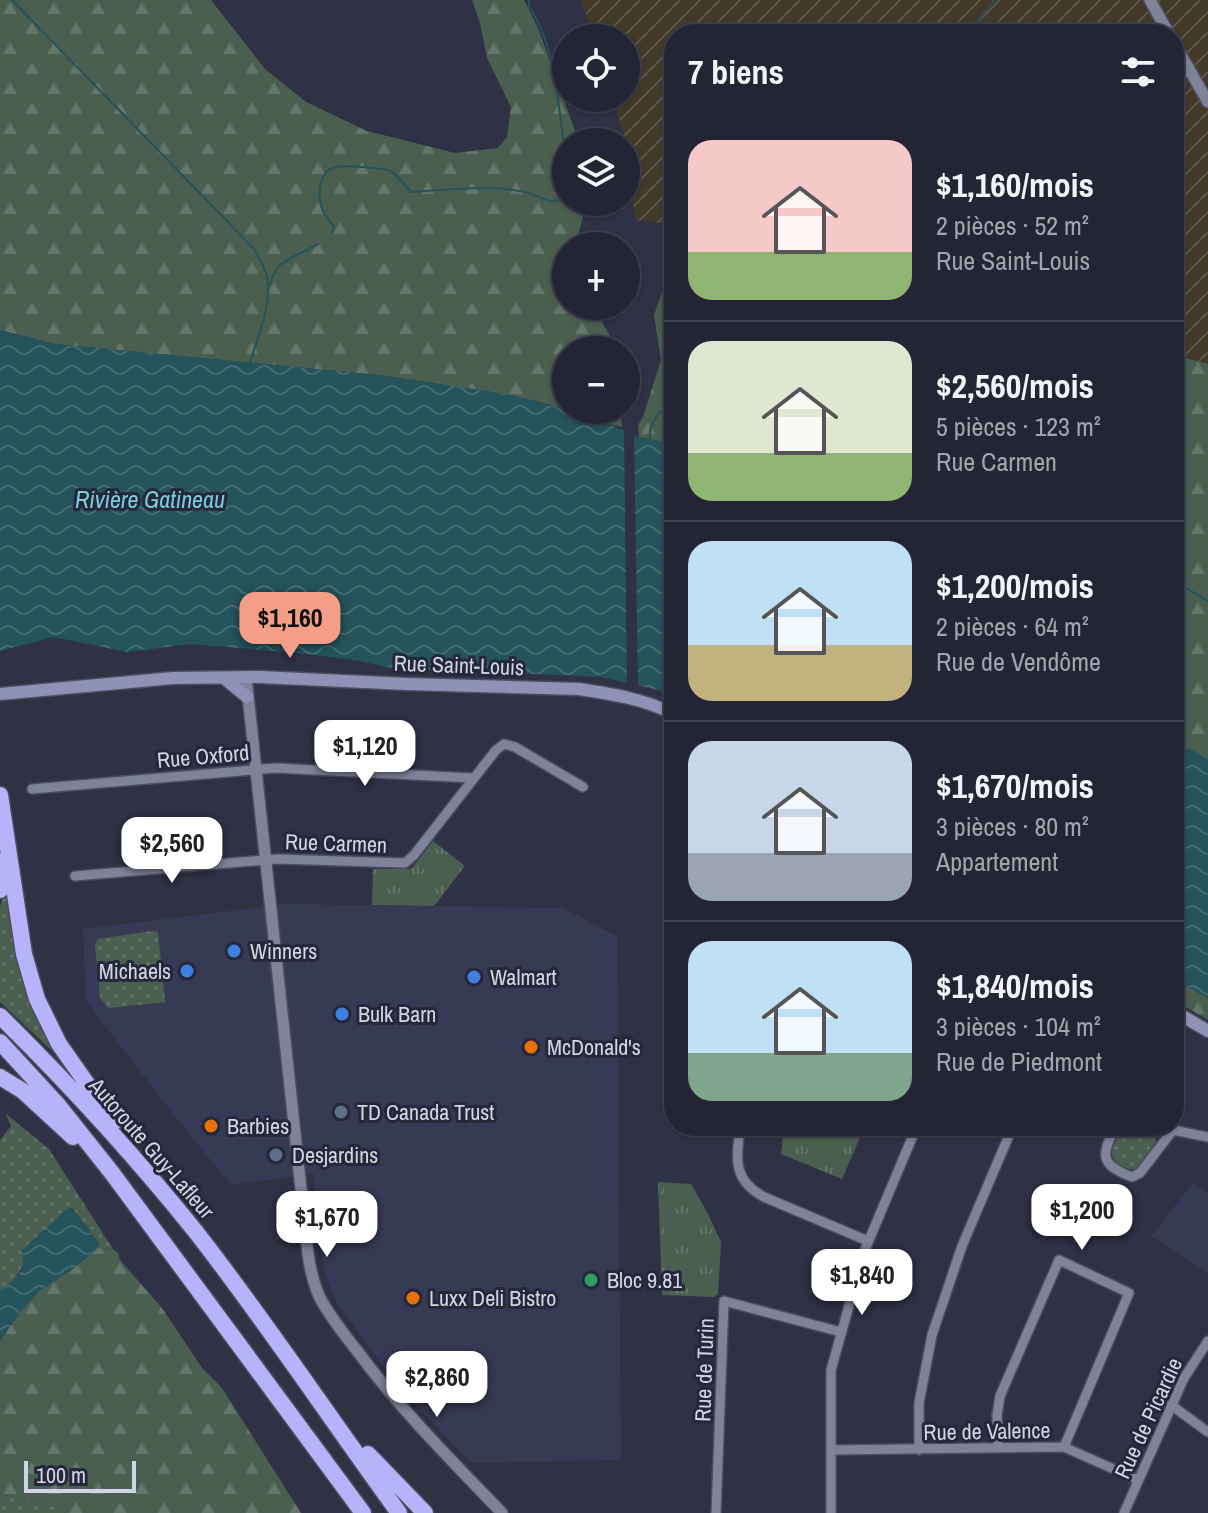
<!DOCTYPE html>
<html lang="fr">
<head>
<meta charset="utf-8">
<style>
  body { margin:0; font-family:"Archivo Narrow",sans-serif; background:#2f3140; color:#f1f3f6; height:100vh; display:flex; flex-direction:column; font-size:30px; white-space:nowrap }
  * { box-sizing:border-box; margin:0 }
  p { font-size:26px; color:#a3a5ac }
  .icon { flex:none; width:44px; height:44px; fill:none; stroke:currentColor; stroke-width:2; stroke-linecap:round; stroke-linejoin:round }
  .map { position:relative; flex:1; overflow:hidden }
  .details { position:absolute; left:664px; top:24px; width:520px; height:1112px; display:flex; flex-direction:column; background:#232534; border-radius:32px; box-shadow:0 2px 6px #0004,0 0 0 2px #40424f }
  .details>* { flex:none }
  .tools { position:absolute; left:552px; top:24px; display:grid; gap:16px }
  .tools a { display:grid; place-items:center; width:88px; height:88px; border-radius:50%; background:#232534; box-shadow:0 2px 6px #0004,0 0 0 2px #40424f; font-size:40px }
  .scale { position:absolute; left:24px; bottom:20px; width:112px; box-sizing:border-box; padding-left:8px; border:4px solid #d3d5e2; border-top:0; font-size:22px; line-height:28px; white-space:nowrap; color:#d3d5e2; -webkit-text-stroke:6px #25273a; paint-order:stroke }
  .price { position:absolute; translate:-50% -68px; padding:0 18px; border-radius:16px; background:#fff; color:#222; font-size:26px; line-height:52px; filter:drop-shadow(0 2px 4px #0008) }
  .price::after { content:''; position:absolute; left:50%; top:48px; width:24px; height:18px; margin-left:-12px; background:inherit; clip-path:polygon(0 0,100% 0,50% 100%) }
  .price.active { background:#f49e88; color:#111 }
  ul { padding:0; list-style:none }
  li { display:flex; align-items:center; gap:24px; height:200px; padding:0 24px }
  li+li { border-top:2px solid #40424f }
  li span { display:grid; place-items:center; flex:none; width:224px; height:160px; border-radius:24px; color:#555 }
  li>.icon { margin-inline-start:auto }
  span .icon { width:96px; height:96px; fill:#fffc; stroke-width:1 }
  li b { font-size:34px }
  h2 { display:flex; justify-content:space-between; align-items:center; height:96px; padding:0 24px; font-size:34px }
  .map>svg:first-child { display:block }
  .built { fill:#373a54 }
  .industrial { fill:url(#industrial-furrows) }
  .grass { fill:url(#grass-dots) }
  .forest { fill:url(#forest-firs) }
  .park { fill:url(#park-tufts) }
  .water { fill:url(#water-waves) }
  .pier { fill:#2f3145 }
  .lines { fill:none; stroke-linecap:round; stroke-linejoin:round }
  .stream { stroke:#24535c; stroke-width:2 }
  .minor-casing { stroke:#4c4e5e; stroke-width:12 }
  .tertiary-casing { stroke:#4c4e5e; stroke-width:14 }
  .secondary-casing { stroke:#4c4e5e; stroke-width:15 }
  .motorway-casing { stroke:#4c4e5e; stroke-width:19 }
  .minor { stroke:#7f839a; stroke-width:9 }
  .tertiary { stroke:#7f839a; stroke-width:11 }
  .secondary { stroke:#9091b7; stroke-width:12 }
  .motorway { stroke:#b7b3fa; stroke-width:16 }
  .shop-dot { fill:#3f7fe0; stroke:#25273a; stroke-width:3 }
  .food-dot { fill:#e8710a; stroke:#25273a; stroke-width:3 }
  .service-dot { fill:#5c6f8a; stroke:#25273a; stroke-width:3 }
  .leisure-dot { fill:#2e9e5b; stroke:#25273a; stroke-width:3 }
  .labels { text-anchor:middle; stroke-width:6; stroke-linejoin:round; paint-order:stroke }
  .street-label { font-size:22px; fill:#d3d5e2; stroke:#25273a }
  .poi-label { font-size:22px; fill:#d3d5e2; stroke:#25273a; text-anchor:start }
  .water-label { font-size:24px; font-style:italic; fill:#7bcdde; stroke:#25273a }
</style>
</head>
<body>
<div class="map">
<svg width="1208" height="1513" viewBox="0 0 1208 1513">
  <defs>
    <pattern id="industrial-furrows" width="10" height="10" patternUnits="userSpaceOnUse" patternTransform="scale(2)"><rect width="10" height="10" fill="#433929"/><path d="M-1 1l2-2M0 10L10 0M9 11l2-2" fill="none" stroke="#5d5548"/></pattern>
    <pattern id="grass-dots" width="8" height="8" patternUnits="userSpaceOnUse" patternTransform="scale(2)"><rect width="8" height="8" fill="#4b5f50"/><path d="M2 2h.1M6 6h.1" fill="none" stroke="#647569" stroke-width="1.8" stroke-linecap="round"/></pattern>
    <pattern id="forest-firs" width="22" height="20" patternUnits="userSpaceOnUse" patternTransform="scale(2)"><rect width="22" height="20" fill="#4b5f50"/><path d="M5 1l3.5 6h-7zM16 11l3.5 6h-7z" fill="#647569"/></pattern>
    <pattern id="park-tufts" width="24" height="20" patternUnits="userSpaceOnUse" patternTransform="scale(2)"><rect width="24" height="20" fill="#4b5f50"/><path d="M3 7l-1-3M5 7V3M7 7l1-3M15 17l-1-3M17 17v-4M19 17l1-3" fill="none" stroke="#647569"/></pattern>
    <pattern id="water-waves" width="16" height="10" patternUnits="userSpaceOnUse" patternTransform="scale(2)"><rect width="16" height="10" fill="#24535c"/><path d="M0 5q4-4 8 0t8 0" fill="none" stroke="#436b73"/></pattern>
  </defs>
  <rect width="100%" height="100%" fill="#2f3145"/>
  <path class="built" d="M286,904l277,4 54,28 4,524 -149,3 -31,-31 -52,-58 -52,-71 -10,-22 -7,-32 -6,-75 -83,11 -61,-75 -84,-109 -3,-72z
    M1193,1183l15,10v80l-57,-37z"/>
  <path class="industrial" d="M581,0h627v367l-34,-10v-323h-500v191l-39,-5 -10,-82 -12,-40h13v-60h-31z"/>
  <path class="grass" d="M10,892l55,171 -65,-61v-96l4,-10z
    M152,931l6,1 7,70 -56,6 -9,-10 -5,-54 3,-5z
    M5,1113l44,36 64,100 -14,-1v-5l-27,-35h-4l-43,53 -12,22 -13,8v-151l11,-14z
    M1127,1127l23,5 5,4 1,9 -18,23c-10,5 -25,-5 -27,-16l9,-21z
    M0,1494l55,13 11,6h-66z"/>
  <path class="forest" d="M0,0h211l54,69 41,33 61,29 88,22 43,-5 9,-11 4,-30 -24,-49 -7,-35 -8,-23h52l14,28 41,114h-13v60h21l-12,44h-9v60h27l19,34 -1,10h-45v59l-55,-14 -132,-20 -324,-31 -55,-14z
    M674,258v186l-35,-7 -1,-12 5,-8 18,-57 -7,-45z
    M1174,355l34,9v396l-34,-22z
    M569,410h42l10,6 1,11c-18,-3 -35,-12 -53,-17z
    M1174,979l34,19v22l-34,-20z
    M99,1248l14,1 5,4 2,7 42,48 40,60 20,20 79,125h-235l-11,-6 -55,-13v-153l20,-29 20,-22 30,-19z"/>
  <path class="park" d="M433,841l32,25 -31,40 -62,-1 1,-36h38z
    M784,1126h81l-23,53 -61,-25z
    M658,1182l33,2 16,28 14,30 -3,52 -4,3 -52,-2z"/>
  <path class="water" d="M0,330l55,14 324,31 132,20 79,21 49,21 35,7v253l-12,-6 -61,-14 -149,-7h-52l-40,-9 -53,-7 -116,-10 -64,8 -73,-15 -54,14z
    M1174,738l34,22v238l-34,-19z
    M68,1208h3l28,35v5l-29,23 -30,19 -20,22 -20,29v-50c14,-10 28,-21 21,-40z"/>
  <path class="pier" d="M624,427l10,4 4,259 -11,-3z"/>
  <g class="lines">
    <path class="stream" d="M12,0l243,250c6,11 13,23 13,36 1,25 -11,53 -18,77
      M529,0v7c28,39 29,104 37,151
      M969,34l25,-34
      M332,233l2,-6c-3,-5 -9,-11 -11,-16 -6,-14 -5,-41 13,-44 10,-2 43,1 52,3l6,3 17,19c35,-2 80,-8 114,0 16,4 27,16 41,3
      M269,285c3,-6 5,-13 9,-18 5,-7 31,-17 40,-23
      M650,439c-2,-10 4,-19 10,-27h7l2,10 5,6
      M1174,581l34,20"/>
    <g class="minor-casing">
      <path id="minor" d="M1174,80l15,-10
        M32,789l243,-21 198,10
        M75,876l203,-17 127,4 9,-8 82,-105 8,-6 11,3 68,40
        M740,1126c-3,32 -9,53 24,71l104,44
        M1115,1126c-12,29 -18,37 17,51l8,-4 33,-43
        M1153,1126l55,11
        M1171,1405l37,27
        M998,1448l-1,-33 3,-19 59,-136 70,33 -65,154
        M831,1450l233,-3 74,33
        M919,1450v-47l13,-68 30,-89 51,-120
        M716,1513l8,-212 117,31
        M831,1513v-143l33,-118 53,-126
        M1124,1513l60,-135 24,-37"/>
    </g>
    <g class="tertiary-casing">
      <path id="tertiary" d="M1150,0l19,34
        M1174,43l34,59
        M246,677l62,577c2,14 5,28 11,42 10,20 25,38 39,56 43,58 94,109 144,161"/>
    </g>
    <g class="secondary-casing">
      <path id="secondary" d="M224,678l23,19
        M0,694l173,-16 87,-1 147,7 172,5c33,5 65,10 95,25
        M1174,1011l34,20"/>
    </g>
    <g class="motorway-casing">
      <path id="motorway" d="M0,795l24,159 13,45 22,45 55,78
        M0,890l3,-13 -2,-16
        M0,1016c69,68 135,140 196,216 71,91 135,188 203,281
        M0,1042l58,63 54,68 251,340
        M0,1077l23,14 50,46
        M368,1454l57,59"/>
    </g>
    <use href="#minor" class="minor"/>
    <use href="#tertiary" class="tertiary"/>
    <use href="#secondary" class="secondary"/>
    <use href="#motorway" class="motorway"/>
  </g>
  <g class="shop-dot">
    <circle cx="234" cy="951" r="8"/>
    <circle cx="187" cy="971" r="8"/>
    <circle cx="474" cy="977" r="8"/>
    <circle cx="342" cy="1014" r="8"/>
  </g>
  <g class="food-dot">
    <circle cx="531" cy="1047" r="8"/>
    <circle cx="211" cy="1126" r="8"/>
    <circle cx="413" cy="1298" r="8"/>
  </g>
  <g class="service-dot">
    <circle cx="341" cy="1112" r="8"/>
    <circle cx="276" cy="1155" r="8"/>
  </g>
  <circle class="leisure-dot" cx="591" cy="1280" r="8"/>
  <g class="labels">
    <g class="street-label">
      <text transform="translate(459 665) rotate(2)" y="8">Rue Saint-Louis</text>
      <text transform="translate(203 756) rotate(-5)" y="8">Rue Oxford</text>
      <text transform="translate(336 843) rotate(2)" y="8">Rue Carmen</text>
      <text transform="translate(152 1148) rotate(49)" y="8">Autoroute Guy-Lafleur</text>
      <text transform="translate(704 1370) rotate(-88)" y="8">Rue de Turin</text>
      <text transform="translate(1148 1418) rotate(-65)" y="8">Rue de Picardie</text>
      <text transform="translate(987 1431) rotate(-1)" y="8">Rue de Valence</text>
    </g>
    <g class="poi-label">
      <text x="250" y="959">Winners</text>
      <text x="171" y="979" text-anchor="end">Michaels</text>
      <text x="490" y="985">Walmart</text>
      <text x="358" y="1022">Bulk Barn</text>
      <text x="547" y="1055">McDonald's</text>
      <text x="357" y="1120">TD Canada Trust</text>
      <text x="227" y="1134">Barbies</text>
      <text x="292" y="1163">Desjardins</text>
      <text x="607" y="1288">Bloc 9.81</text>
      <text x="429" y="1306">Luxx Deli Bistro</text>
    </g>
    <g class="water-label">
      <text x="150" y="508">Rivière Gatineau</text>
    </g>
  </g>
</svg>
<div class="tools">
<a><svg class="icon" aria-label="locate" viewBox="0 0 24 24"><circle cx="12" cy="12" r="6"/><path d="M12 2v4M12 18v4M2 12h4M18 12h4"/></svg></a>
<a><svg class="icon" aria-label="layers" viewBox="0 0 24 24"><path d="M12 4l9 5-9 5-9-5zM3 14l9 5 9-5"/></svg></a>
<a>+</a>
<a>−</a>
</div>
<div class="scale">100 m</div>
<b class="price active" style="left:290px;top:660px">$1,160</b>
<b class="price" style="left:365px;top:788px">$1,120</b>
<b class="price" style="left:172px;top:885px">$2,560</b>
<b class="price" style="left:1082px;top:1252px">$1,200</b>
<b class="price" style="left:327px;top:1259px">$1,670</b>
<b class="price" style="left:862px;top:1317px">$1,840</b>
<b class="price" style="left:437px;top:1419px">$2,860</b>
<section class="details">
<h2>7 biens<svg class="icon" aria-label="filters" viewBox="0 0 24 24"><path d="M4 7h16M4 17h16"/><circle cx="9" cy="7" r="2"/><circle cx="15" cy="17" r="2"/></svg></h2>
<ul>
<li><span style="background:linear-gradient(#f6c9c9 70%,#8fb573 0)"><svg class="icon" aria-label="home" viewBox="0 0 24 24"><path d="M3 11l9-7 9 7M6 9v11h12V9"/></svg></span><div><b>$1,160/mois</b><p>2 pièces · 52 m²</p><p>Rue Saint-Louis</p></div></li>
<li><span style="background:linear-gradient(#dfe7d0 70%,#8fb573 0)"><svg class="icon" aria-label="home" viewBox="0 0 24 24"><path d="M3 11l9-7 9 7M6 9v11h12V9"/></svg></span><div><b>$2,560/mois</b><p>5 pièces · 123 m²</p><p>Rue Carmen</p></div></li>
<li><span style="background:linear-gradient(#bfe0f5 65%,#c2b280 0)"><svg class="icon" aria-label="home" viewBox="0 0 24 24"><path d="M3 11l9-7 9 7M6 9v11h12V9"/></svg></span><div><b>$1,200/mois</b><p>2 pièces · 64 m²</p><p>Rue de Vendôme</p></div></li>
<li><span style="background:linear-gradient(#c9d6e8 70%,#9aa5b1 0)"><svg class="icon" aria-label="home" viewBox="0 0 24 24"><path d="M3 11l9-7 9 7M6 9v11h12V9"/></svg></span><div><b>$1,670/mois</b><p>3 pièces · 80 m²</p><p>Appartement</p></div></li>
<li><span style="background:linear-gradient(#bfe0f5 70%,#7fa58c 0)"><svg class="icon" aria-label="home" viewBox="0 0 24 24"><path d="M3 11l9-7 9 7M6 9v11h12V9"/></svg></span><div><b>$1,840/mois</b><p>3 pièces · 104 m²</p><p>Rue de Piedmont</p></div></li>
</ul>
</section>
</div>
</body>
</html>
